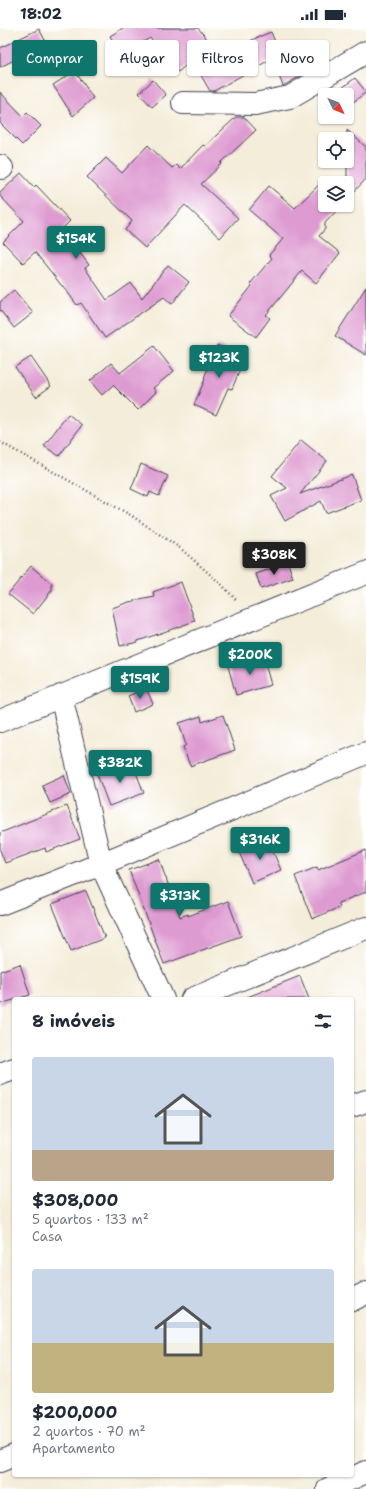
<!DOCTYPE html>
<html lang="pt">
<head>
<meta charset="utf-8">
<style>
  body { margin:0; font-family:"Shantell Sans",sans-serif; background:#f2f2f3; color:#1f2937; height:100vh; display:flex; flex-direction:column; font-size:15px; white-space:nowrap }
  * { box-sizing:border-box; margin:0 }
  p { font-size:13px; color:#747a83 }
  .icon { flex:none; width:22px; height:22px; fill:none; stroke:currentColor; stroke-width:2; stroke-linecap:round; stroke-linejoin:round }
  .map { position:relative; flex:1; overflow:hidden }
  .drawer { position:absolute; left:12px; top:969px; width:342px; height:480px; display:flex; flex-direction:column; background:#fff; border-radius:4px; box-shadow:0 1px 3px #0004 }
  .drawer>* { flex:none }
  .guide { position:absolute; left:12px; top:12px; width:342px; height:36px; display:flex; gap:8px }
  .needle { width:26px; rotate:133deg }
  .fabs { position:absolute; left:318px; top:60px; display:grid; gap:8px }
  .fabs a { display:grid; place-items:center; width:36px; height:36px; border-radius:4px; background:#fff; box-shadow:0 1px 3px #0004; font-size:20px }
  .price { position:absolute; translate:-50% -34px; padding:0 9px; border-radius:4px; background:#0f766e; color:#fff; font-size:13px; line-height:26px; filter:drop-shadow(0 1px 2px #0008) }
  .price::after { content:''; position:absolute; left:50%; top:24px; width:12px; height:9px; margin-left:-6px; background:inherit; clip-path:polygon(0 0,100% 0,50% 100%) }
  .price.selected { background:#222; color:#fff }
  ul { padding:0; list-style:none }
  li { display:grid; align-content:center; gap:8px; height:212px; padding:0 20px }
  li span { display:grid; place-items:center; height:124px; border-radius:4px; color:#555 }
  li>.icon { margin-inline-start:auto }
  span .icon { width:72px; height:72px; fill:#fffc; stroke-width:1 }
  li b { font-size:17px }
  h2 { display:flex; justify-content:space-between; align-items:center; height:48px; padding:0 20px; font-size:17px }
  .chip { padding:0 14px; border-radius:4px; background:#fff; box-shadow:0 1px 3px #0004; font-size:14px; line-height:36px }
  .chip.selected { background:#0f766e; color:#fff }
  .status { display:flex; justify-content:space-between; align-items:center; height:28px; padding:0 20px; background:#fff; direction:ltr }
  .status svg { height:11px; fill:currentColor }
  .map>svg:first-child { display:block }
  .building { fill:#de9bd1 }
  .lines { fill:none; stroke-linecap:round; stroke-linejoin:round }
  .minor-casing { stroke:#424053; stroke-width:24 }
  .path { stroke:#424053; stroke-width:2.5; stroke-dasharray:1 3; stroke-linecap:butt }
  .minor { stroke:#fff; stroke-width:22 }
</style>
</head>
<body>
<div class="status"><b>18:02</b><svg viewBox="0 0 49 12"><path d="M0 12V9h3v3zM5 12V6h3v6zM10 12V3h3v9zM15 12V0h3v12zM26 1h20v11H26zM47 4h2v5h-2z"/></svg></div>
<div class="map">
<svg width="366" height="1461" viewBox="0 0 366 1461">
  <rect width="100%" height="100%" fill="#fff"/>
  <filter id="ink" filterUnits="userSpaceOnUse"><feTurbulence type="fractalNoise" baseFrequency=".025" numOctaves="2"/><feDisplacementMap in="SourceGraphic" scale="8" xChannelSelector="R" yChannelSelector="G"/><feConvolveMatrix kernelMatrix="1 2 1 2 8 2 1 2 1" color-interpolation-filters="sRGB"/></filter>
  <filter id="wash" filterUnits="userSpaceOnUse"><feTurbulence type="fractalNoise" baseFrequency=".012" numOctaves="4" result="noise"/><feDisplacementMap in="SourceGraphic" scale="16" xChannelSelector="R" yChannelSelector="G"/><feGaussianBlur stdDeviation="0.9" result="paint"/><feColorMatrix in="noise" values="0 0 0 0 0 0 0 0 0 0 0 0 0 0 0 0 0 1.4 0 .05"/><feComposite in="paint" operator="in"/></filter>
  <g filter="url(#wash)">
    <rect width="100%" height="100%" fill="#f4edd9"/>
    <g id="blocks">
      <path class="building" d="M123,0h75l24,29 34,-19 15,-6 9,22 -66,37h-4l-18,-31 -14,12 -28,-34 -29,17 -11,-19z
        M39,1l8,15 -47,23v-19z
        M300,36l4,10 -21,12 -4,-10 6,-5z
        M75,43l18,27 -20,18 -20,-31z
        M355,50l11,14 -19,15v-12h-14z
        M153,52l13,15 -14,12 -13,-14z
        M0,64l23,24 4,-4 14,14 -19,19 -22,-22z
        M236,89h8l12,13 -35,33 1,1 -21,20 37,34 -18,20 -35,-33 -40,43 -20,-18 7,-9 -45,-44 19,-19 16,15 26,-28 24,23 4,-3 4,4 23,-24 2,1z
        M347,102l19,17v32l-19,20z
        M21,145l13,14 2,-2 34,36 -8,8 27,36 -4,3 22,32 24,-17 11,15 26,-33 21,17 -17,22 -8,-7 -59,41 -24,-35 -4,2 -14,-19h-1l-27,-34 -12,11 -20,-21 21,-21 -24,-25v-3z
        M327,149l6,6h-8v22h17l-17,18v6l-6,7 21,17 -24,30 -14,-12 -36,44 4,3 -14,19 -28,-21 24,-30 -2,-2 22,-26 -3,-3 14,-16 -34,-29 20,-24 26,22z
        M366,259v68l-31,-19z
        M14,262l19,23 -19,15 -14,-18v-8z
        M217,317l28,12 -13,32 -4,-1 -12,27 -22,-10 11,-26 -1,-1z
        M154,318l20,25 -21,17 3,4 -18,18 -25,-25 -11,10 -12,-14 21,-18 9,10z
        M31,329l20,29 -15,11 -21,-30z
        M68,386l14,11 -23,31 -15,-10z
        M301,412l26,21 -27,33 52,-19 9,25 -35,13 -5,-12 -36,20 -14,-25 16,-8 -15,-12z
        M141,436l27,12 -9,20 -9,-4 -2,5 -17,-8z
        M288,535l5,15 -32,11 -5,-15z
        M31,538l21,18v6l-19,24 -25,-20z
        M181,554l14,39 -57,20v1l-18,4 -8,-38 17,-6 26,-5 -2,-5z
        M263,628l8,29 -35,10 -8,-29z
        M146,660l7,16 -19,8 -6,-16z
        M223,687l12,35 -45,16 -7,-19 3,-2 -7,-22 22,-7 1,6z
        M132,734l12,31 -35,13 -12,-32z
        M64,747l7,19 -21,9 -8,-18z
        M67,778l13,33 -34,13 -1,-4 -40,15 -5,-13v-17z
        M268,812l13,30 -29,13 -13,-31z
        M366,822v42l-28,11 2,4 -28,12 -17,-43 22,-9 1,3z
        M159,831l21,58 8,-3v2l40,-15 13,35 -77,28 -35,-94z
        M86,863l19,47 -34,13 -19,-47z
        M20,936l10,31 -30,9v-33z
        M300,948l9,23h-64v-1z"/>
    </g>
  </g>
  <g filter="url(#ink)">
    <use href="#blocks" fill-opacity="0" stroke="#424053" stroke-width="1"/>
    <g class="lines">
      <g class="minor-casing">
        <path id="minor" d="M183,75l72,1 35,-7 76,-45
          M0,138l2,2
          M61,668l40,168 62,135
          M0,693l366,-148
          M0,876l101,-40 265,-111
          M192,971l174,-71
          M0,1046l14,-5
          M352,1078l14,-5
          M352,1272l14,-7
          M0,1433l14,-6
          M328,1461l38,-17"/>
      </g>
      <path class="path" d="M0,414l132,74 48,32 42,37 15,16"/>
      <use href="#minor" class="minor"/>
    </g>
  </g>
</svg>
<div class="fabs">
<a><svg class="needle" viewBox="-14 -14 28 28"><path d="M0-13l5 13h-10z" fill="#e53935"/><path d="M0 13l5-13h-10z" fill="#747a83"/></svg></a>
<a><svg class="icon" aria-label="locate" viewBox="0 0 24 24"><circle cx="12" cy="12" r="6"/><path d="M12 2v4M12 18v4M2 12h4M18 12h4"/></svg></a>
<a><svg class="icon" aria-label="layers" viewBox="0 0 24 24"><path d="M12 4l9 5-9 5-9-5zM3 14l9 5 9-5"/></svg></a>
</div>
<b class="price" style="left:76px;top:232px">$154K</b>
<b class="price" style="left:219px;top:351px">$123K</b>
<b class="price selected" style="left:274px;top:548px">$308K</b>
<b class="price" style="left:250px;top:648px">$200K</b>
<b class="price" style="left:140px;top:672px">$159K</b>
<b class="price" style="left:120px;top:756px">$382K</b>
<b class="price" style="left:260px;top:833px">$316K</b>
<b class="price" style="left:180px;top:889px">$313K</b>
<div class="guide">
<a class="chip selected">Comprar</a>
<a class="chip">Alugar</a>
<a class="chip">Filtros</a>
<a class="chip">Novo</a>
</div>
<section class="drawer">
<h2>8 imóveis<svg class="icon" aria-label="filters" viewBox="0 0 24 24"><path d="M4 7h16M4 17h16"/><circle cx="9" cy="7" r="2"/><circle cx="15" cy="17" r="2"/></svg></h2>
<ul>
<li><span style="background:linear-gradient(#c9d6e8 75%,#b9a48a 0)"><svg class="icon" aria-label="home" viewBox="0 0 24 24"><path d="M3 11l9-7 9 7M6 9v11h12V9"/></svg></span><div><b>$308,000</b><p>5 quartos · 133 m²</p><p>Casa</p></div></li>
<li><span style="background:linear-gradient(#c9d6e8 60%,#c2b280 0)"><svg class="icon" aria-label="home" viewBox="0 0 24 24"><path d="M3 11l9-7 9 7M6 9v11h12V9"/></svg></span><div><b>$200,000</b><p>2 quartos · 70 m²</p><p>Apartamento</p></div></li>
</ul>
</section>
</div>
</body>
</html>
